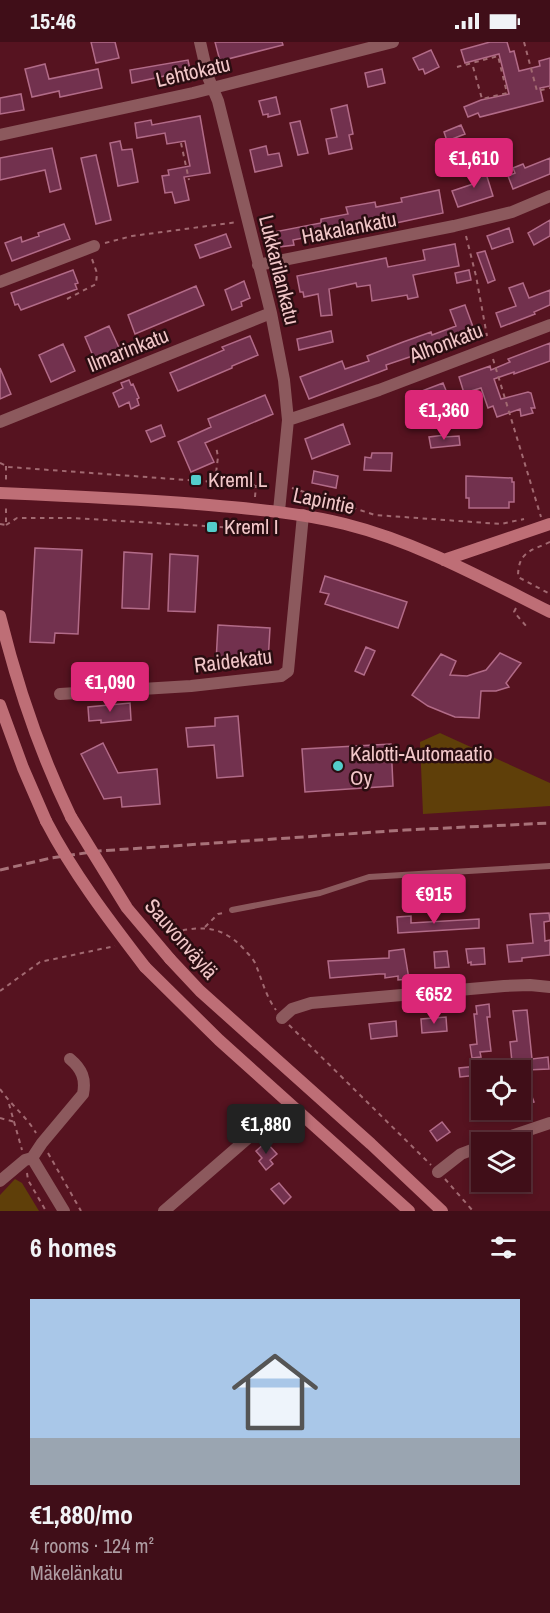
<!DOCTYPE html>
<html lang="en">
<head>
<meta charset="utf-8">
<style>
  body { margin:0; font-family:"Archivo Narrow",sans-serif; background:#471721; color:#f1f3f6; height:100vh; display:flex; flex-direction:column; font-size:22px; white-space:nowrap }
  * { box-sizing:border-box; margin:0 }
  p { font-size:20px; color:#ae9ca2 }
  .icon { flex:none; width:33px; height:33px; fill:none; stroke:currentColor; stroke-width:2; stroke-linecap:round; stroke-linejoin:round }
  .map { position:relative; height:1169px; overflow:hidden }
  .panel { display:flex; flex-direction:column; background:#400e18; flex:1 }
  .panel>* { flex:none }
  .tools { position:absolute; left:471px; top:1018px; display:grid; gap:12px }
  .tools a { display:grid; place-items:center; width:60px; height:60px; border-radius:0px; background:#400e18; box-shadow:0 3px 9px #0003,0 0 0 2px #592e37; font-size:30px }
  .price { position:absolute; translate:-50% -51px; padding:0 14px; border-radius:6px; background:#db2777; color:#fff; font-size:20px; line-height:39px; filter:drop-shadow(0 2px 3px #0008) }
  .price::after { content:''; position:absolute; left:50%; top:36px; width:18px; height:14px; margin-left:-9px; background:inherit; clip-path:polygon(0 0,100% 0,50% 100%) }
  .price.current { background:#222; color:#fff }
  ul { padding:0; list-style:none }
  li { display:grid; align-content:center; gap:12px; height:318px; padding:0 30px }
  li+li { border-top:2px solid #592e37 }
  li span { display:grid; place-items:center; height:186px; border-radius:0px; color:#555 }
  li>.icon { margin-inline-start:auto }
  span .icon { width:108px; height:108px; fill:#fffc; stroke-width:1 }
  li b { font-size:26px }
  h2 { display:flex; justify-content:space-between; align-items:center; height:72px; padding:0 30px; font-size:26px }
  .status { display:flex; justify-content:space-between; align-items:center; height:42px; padding:0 30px; background:#400e18; direction:ltr }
  .status svg { height:16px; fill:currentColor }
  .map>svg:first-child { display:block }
  .green { fill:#5f3f09 }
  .building { fill:#72314e; stroke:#b26b88; stroke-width:1.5 }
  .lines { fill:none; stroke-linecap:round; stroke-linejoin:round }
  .path { stroke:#a16971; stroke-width:2; stroke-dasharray:4.5 4.5; stroke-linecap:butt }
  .lane { stroke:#8c595d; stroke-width:6 }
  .street { stroke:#8c595d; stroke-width:12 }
  .secondary { stroke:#be6e76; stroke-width:12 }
  .rail { stroke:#a87279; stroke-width:3; stroke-dasharray:9 4.5; stroke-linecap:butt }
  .secondary-bridge { stroke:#be6e76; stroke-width:12 }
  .poi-dot { fill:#53cdcb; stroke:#2a0d11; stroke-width:2 }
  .labels { text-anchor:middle; stroke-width:5; stroke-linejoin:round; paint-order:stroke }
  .street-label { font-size:21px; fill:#f2c7c9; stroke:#2a0d11 }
  .poi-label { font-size:21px; fill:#f2c7c9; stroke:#2a0d11; text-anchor:start }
</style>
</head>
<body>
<div class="status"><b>15:46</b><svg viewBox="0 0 49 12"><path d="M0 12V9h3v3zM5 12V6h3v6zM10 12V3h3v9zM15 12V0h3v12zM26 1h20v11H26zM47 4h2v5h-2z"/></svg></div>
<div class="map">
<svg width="550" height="1169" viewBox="0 0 550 1169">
  <rect width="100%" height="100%" fill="#561320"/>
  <path class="green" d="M440,691l110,50v23l-127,8 -3,-72z
    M15,1137l7,4 17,28h-39v-16z"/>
  <path class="building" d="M91,0h24l4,16 -23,5z
    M215,0h67l1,3 -63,16z
    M490,0h17l3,10 4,-1 5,20 21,-5 -1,-5 11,-3v28l-10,2 3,13 -63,16 -2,-4 -10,4 -4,-10 17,-7 28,-6 -10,-40 -34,9 -4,-13z
    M431,8l8,17 -14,7 -2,-5 -4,1 -6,-12z
    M188,18l3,14 -17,2v-2l-42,9 -2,-13z
    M45,22l4,15 49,-10 4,19 -42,9 -1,-6 -27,6 -7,-28z
    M382,27l3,14 -17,4 -3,-14z
    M21,52l3,16 -24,4v-16z
    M276,55l4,17 -12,3v-3l-5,1 -4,-14z
    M347,63l6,29 -4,1 3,14 -23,5 -3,-15 11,-2 -6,-28z
    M200,74l10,57 -26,4 5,23 -14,3 -3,-11 -7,1 -3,-17 7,-1 -1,-5 22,-4 -5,-25 -18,3 -2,-11 -28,5 -2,-15 16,-3 1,5z
    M300,79l8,32 -10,2 -8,-32z
    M461,83l4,9 -18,7 -3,-9z
    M120,99l2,9 10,-1 6,33 -20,4 -8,-43z
    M496,103l6,14 -8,4 -7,-14z
    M266,104l2,9 11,-2 3,13 -27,6 -5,-22z
    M52,106l9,41 -11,3 -5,-22 -45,10v-22z
    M96,113l15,65 -15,4 -15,-66z
    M550,116v16l-37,15 -5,-13 7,-3 -2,-5 10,-4 2,4z
    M484,125l9,29 -35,11 -6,-16 21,-7 -4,-12z
    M439,148l4,23 -75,16 -1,-5 -17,3 -1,-4 -18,4 2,9 -19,4 -1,-4 -20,4 1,5 -22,3 -3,-15 52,-10v-4l27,-5 -2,-7 29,-5 1,5 26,-5 -1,-4z
    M550,178v16l-16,9 -6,-12z
    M64,182l6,15 -58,22 -7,-18 16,-6 1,5 17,-6 -1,-3z
    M509,186l4,14 -21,7 -5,-13z
    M226,192l5,13 -31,11 -5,-13z
    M455,202l4,22 -46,9 5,22 -10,2 -1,-4 -35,6 -2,-16 -13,2 -1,-4 -27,6 3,26 -11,1 -3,-22 -14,3 -1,-5h-3l-3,-16 89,-18 2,9 37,-7 -2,-10z
    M485,209l10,29 -7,3 -11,-30z
    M73,228l5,13 -3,1 2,5 -56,21 -3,-6 -3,1 -4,-12z
    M469,228l2,10 -14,3 -2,-10z
    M244,239l6,17 -9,4 1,4 -10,4 -7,-20z
    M523,241l6,15 21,-8v15l-16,7 1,2 -34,13 -5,-14 20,-7 -7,-18z
    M196,244l8,19 -69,29 -7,-19z
    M465,263l11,30 -33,14 -1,-3 -56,19 1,4 -78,30 -9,-22 42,-16 3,8 24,-8 -2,-5 36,-14 28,-10 1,3 24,-9 -6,-16z
    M109,284l12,26 -25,11 -11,-26z
    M331,289l2,11 -34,8 -2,-11z
    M250,294l8,19 -26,11v2l-54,23 -8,-18 54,-23 -2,-3z
    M550,301v18l-36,13v-2l-20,7 7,20 27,-7 3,1 4,15h-4l2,5 -12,3 -1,-7 -23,8 -4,-11 -5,2 -7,-20 -17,5 -5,-16 31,-11 1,4 19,-8 -2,-3z
    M63,302l12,27 -24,11 -12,-27z
    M0,326l11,26 -11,5z
    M129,338l2,5 2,-1 6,14 -2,1 2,6 -8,4 -2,-7 -10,5 -6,-14 10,-5 -2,-5z
    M443,341l6,15 -23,6 -4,-13z
    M265,353l8,19 -68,29 9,19 -23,10 -13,-30 33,-15 -3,-8z
    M343,382l7,20 -38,15 -7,-20z
    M161,383l4,11 -14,6 -5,-11z
    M445,393v2l14,-1 1,9 -29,3 -2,-11z
    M372,411h20l-1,18 -27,-1 1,-13 6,1z
    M314,429l24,5 -2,12 -24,-5z
    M466,434l46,2v4h2v20h-5v6h-40v-10h-3z
    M35,506l47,2 -4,84 -23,-1 -1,10 -24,-1z
    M124,510l28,2 -3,55 -27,-1z
    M170,512l28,2 -3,56 -27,-1z
    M325,534l82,26 -9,26 -73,-24 4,-10 -9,-2z
    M218,583l52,3 -2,34 -37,-2v3l-15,-1z
    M366,605l9,4 -11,24 -9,-4z
    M500,611l21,10 -15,20 3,4 -13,4h-15l-2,27 -24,-1 -10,-4 -17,-7 -16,-11 29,-41 15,7 -6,14 17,1 19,-6z
    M130,661l1,17 -30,3v-3l-12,1 -1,-14z
    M238,674l5,60 -26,2 -3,-33 -26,2 -2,-19 29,-2v-8z
    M103,701l15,30 39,-4 3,35 -38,3 -1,-10 -17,2 -23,-45z
    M391,702l2,42 -88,6 -3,-43z
    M549,871l1,8 -6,1 1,19 5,-1v15l-28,3v3l-13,1 -2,-17 26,-2 -3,-29z
    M411,874v7l68,-4v9l-81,5 -1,-16z
    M484,906l1,16 -14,1v-3l-3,1 -2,-14z
    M404,907l5,30 -11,1v-4l-13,2v-4h-6l-49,4 -2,-17 61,-3v-7z
    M447,909l2,16 -14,1 -1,-16z
    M489,962l1,13h-3l4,34 -11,1 1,5 -9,1 -2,-13 7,-1 -3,-30h3l-1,-8z
    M527,968l5,49 16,-2 1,12 -44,2v-9h7l-2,-20 7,-1 -4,-30z
    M446,975l1,14 -25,2 -1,-14z
    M396,979l1,15 -26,3 -2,-15z
    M478,1024v9l-18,2 -1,-9z
    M529,1047l5,13 -14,4v-14z
    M479,1060l3,8h20v3l-28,7 -4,-15z
    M442,1080l8,10 -13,9 -7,-10z
    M266,1100l11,12 -7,6 3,4 -7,6 -7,-9 3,-3 -6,-7z
    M279,1141l12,14 -7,7 -13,-15z"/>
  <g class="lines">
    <path class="path" d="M524,0l13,49 13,-3
      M457,25l41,-11 9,37 -25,6 -10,-36
      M181,101l8,37
      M466,194l10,40 11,60
      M105,201l27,-7 106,-14
      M67,257l29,-15 1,-11 -5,-14
      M493,317l48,158
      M0,421l9,4 260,19
      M6,424v17
      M215,439l3,-24 -2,-11
      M292,446l83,27 126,9 23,-5
      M255,455l1,-12
      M0,482l6,1v-21
      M6,483l11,-7h56l180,11v-9
      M550,500c-20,9 -32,10 -32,35l32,17
      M516,566l-2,4 13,15
      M205,885l13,-13 5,-1
      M165,892c31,-7 53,-12 78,14 4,5 9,9 12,15 7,16 10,32 21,47
      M0,949l40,-29 75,-16
      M289,983l142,140
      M0,1047c11,16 26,27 36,44
      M9,1062l13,46
      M0,1076l15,4
      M48,1111l33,58
      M27,1131l1,7 18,31
      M445,1137l28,32"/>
    <path class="lane" d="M232,868l88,-17 49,-16 181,-11"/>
    <path class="street" d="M200,0l8,35 10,24 53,212 13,67 4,40 -9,91
      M0,93l193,-42 200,-51
      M258,223l196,-39 58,-14 38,-16
      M0,240l94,-36
      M288,378l91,-30 171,-65
      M0,380l271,-109
      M60,652l131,-8 90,-10 7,-5 15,-156
      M282,976l10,-9 19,-6 193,-17 26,-1 20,2
      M490,1101l60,-20
      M32,1116l10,-15 41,-49c3,-15 -1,-25 -13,-35
      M32,1116l32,53
      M438,1130l23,-18 21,-8
      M0,1139l25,-21 7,-2
      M164,1169l99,-86"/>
    <path class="secondary" d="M0,451c70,3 140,6 209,12 46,4 91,8 136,19 72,18 139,55 205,88
      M444,518l106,-36
      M0,574c17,69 40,137 71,201
      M0,663l23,63 23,53
      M170,917l30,32 171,153 71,67
      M145,925l74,73 190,171"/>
    <path class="rail" d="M0,828l51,-12 48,-7 306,-21 145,-7"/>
    <path class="secondary-bridge" d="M71,775l56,91 43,51
      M46,779c27,52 63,99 99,146"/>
  </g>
  <g class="poi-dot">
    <rect x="190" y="432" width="12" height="12" rx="3"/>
    <rect x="206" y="479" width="12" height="12" rx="3"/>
    <circle cx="338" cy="724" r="6"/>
  </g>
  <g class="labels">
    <g class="street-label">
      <text transform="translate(193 30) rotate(-13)" y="7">Lehtokatu</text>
      <text transform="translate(349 186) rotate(-11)" y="7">Hakalankatu</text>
      <text transform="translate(279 228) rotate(76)" y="7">Lukkarilankatu</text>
      <text transform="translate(446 301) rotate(-21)" y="7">Alhonkatu</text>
      <text transform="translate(128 308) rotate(-22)" y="7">Ilmarinkatu</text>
      <text transform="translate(324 459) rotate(12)" y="7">Lapintie</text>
      <text transform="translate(233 619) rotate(-7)" y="7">Raidekatu</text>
      <text transform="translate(181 897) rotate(49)" y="7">Sauvonväylä</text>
    </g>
    <g class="poi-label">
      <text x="208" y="445">Kreml L</text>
      <text x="224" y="492">Kreml I</text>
      <text x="350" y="719">Kalotti-Automaatio<tspan x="350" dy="24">Oy</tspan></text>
    </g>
  </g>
</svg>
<div class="tools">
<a><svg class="icon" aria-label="locate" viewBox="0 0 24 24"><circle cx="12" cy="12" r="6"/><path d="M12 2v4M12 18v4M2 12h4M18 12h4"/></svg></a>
<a><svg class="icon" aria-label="layers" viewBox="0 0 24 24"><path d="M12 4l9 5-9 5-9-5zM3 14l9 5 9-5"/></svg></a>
</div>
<b class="price" style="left:474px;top:147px">€1,610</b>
<b class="price" style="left:444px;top:399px">€1,360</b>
<b class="price" style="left:110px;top:671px">€1,090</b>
<b class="price" style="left:434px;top:883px">€915</b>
<b class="price" style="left:434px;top:983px">€652</b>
<b class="price current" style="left:266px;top:1113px">€1,880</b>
</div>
<section class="panel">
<h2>6 homes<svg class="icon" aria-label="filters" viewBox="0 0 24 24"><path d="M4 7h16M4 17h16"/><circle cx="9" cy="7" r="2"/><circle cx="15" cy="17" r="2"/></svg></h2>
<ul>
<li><span style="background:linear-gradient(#a9c7e8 75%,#9aa5b1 0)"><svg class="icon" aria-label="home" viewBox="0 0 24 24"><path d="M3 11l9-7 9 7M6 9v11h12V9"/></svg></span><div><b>€1,880/mo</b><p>4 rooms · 124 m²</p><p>Mäkelänkatu</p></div></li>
</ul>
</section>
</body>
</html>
